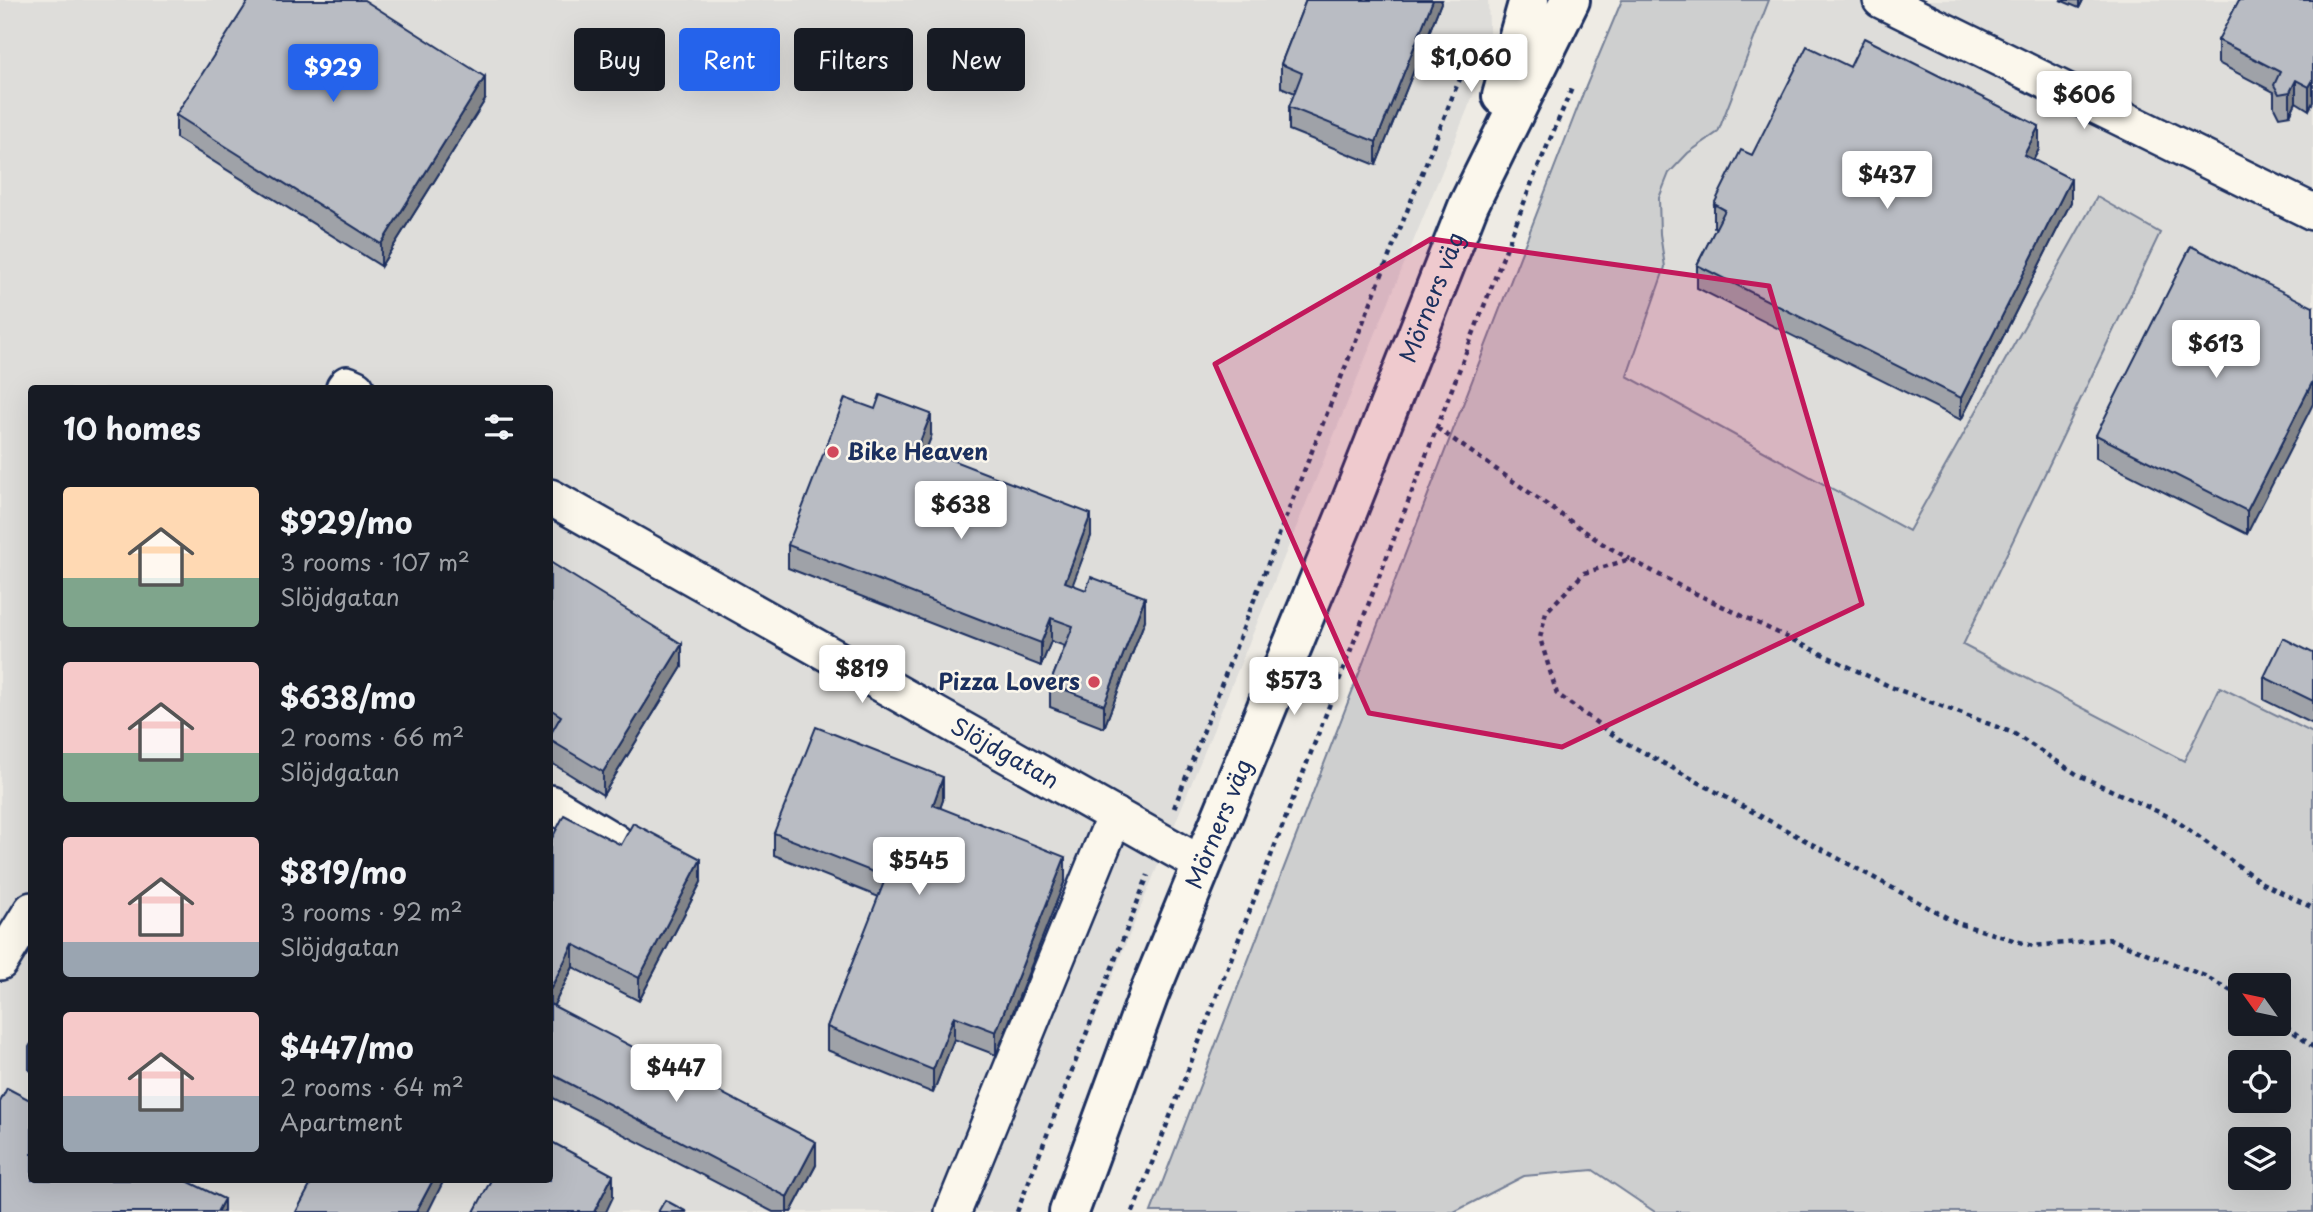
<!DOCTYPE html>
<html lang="en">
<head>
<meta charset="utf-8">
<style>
  body { margin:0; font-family:"Playpen Sans",sans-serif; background:#20242c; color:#f1f3f6; height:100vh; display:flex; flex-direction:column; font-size:26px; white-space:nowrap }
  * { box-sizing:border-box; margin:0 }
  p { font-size:23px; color:#9ea1a6 }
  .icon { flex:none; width:38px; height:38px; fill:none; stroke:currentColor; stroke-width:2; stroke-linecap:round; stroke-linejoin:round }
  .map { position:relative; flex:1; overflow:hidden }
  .details { position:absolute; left:28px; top:385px; width:525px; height:798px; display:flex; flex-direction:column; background:#171b24; border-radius:7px; box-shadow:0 7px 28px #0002 }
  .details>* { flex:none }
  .banner { position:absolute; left:574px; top:28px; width:665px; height:63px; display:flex; gap:14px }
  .needle { width:46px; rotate:303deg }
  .buttons { position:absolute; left:2228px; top:973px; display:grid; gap:14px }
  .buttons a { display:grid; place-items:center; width:63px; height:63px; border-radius:7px; background:#171b24; box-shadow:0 7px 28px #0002; font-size:35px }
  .price { position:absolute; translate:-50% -60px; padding:0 16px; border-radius:7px; background:#fff; color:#222; font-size:23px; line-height:46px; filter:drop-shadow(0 2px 4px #0008) }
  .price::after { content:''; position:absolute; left:50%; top:42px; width:21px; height:16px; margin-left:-10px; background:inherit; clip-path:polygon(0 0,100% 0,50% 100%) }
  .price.on { background:#2563eb; color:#fff }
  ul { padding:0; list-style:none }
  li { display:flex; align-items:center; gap:21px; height:175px; padding:0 35px }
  li span { display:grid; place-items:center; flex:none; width:196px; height:140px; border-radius:7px; color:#555 }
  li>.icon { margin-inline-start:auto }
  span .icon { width:84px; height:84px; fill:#fffc; stroke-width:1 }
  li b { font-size:30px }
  h2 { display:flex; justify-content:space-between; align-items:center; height:84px; padding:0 35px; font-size:30px }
  .chip { padding:0 24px; border-radius:7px; background:#171b24; box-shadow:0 7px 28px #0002; font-size:24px; line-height:63px }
  .chip.on { background:#2563eb; color:#fff }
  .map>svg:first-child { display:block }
  .built { fill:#deddda; fill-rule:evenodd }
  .green { fill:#cecfcf; stroke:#747f96; stroke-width:2; fill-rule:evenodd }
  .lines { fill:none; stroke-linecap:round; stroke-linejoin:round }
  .minor-casing { stroke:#1b2f5e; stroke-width:40 }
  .major-casing { stroke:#1b2f5e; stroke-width:44 }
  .path { stroke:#1b2f5e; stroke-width:4.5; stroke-dasharray:5 5; stroke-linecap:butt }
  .minor { stroke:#fbf7ec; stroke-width:35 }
  .major { stroke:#fbf7ec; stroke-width:38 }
  .wall { fill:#9fa2a8; stroke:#1b2f5e; stroke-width:2 }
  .shaded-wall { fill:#828488; stroke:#1b2f5e; stroke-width:2 }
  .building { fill:#b9bcc3; stroke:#1b2f5e; stroke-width:2 }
  .marked { fill:#c2185b; fill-opacity:0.2; stroke:#c2185b; stroke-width:5; stroke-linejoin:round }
  .poi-dot { fill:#d1495b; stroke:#fbf7ec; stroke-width:2.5 }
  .labels { text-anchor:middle; stroke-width:5; stroke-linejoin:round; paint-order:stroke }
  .street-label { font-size:23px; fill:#1b2f5e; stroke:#fbf7ec }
  .poi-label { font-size:23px; font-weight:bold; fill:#1b2f5e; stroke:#fbf7ec; text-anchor:start }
</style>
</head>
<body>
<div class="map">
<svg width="2313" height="1212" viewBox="0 0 2313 1212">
  <rect width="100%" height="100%" fill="#eeebe4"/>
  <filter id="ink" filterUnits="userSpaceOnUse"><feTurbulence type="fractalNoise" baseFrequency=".0143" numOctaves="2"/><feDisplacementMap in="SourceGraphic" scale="14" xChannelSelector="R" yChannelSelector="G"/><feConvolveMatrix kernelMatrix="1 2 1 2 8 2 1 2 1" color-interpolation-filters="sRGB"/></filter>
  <g filter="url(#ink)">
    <path class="built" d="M0,0h1488l2,54 -474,1158h-1016zM32,388h518v792h-518z
      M1769,0h544v733l-93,-46 -35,74 -222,-116 197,-411 -63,-37 -187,334 -283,-155 38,-109 -5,-33 -1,-36 10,-25 19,-20 30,-21z"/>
    <path class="green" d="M1622,0h147l-51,132 -30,21 -19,20 -10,25 1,36 5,33 -38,109 282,155 188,-334 63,36 -197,412 221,116 36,-74 93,46v479h-658l-62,-42 -69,6 -70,36h-303l433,-1121zM2240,985h38v39h-38zM2240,1062h38v39h-38zM2240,1139h38v39h-38z"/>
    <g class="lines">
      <g class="minor-casing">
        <g id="minor">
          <path d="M1881,0l432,212"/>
          <path d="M344,388l3,-4 9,4"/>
          <path id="s1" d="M550,497l651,367"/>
          <path d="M550,803l65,39"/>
          <path d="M0,962l32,-52"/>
          <path d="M953,1212l162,-397"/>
        </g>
      </g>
      <g class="major-casing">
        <g id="major">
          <path d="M1502,96l27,-96"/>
          <path id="s2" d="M1069,1212l80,-218 199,-484 121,-306 101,-204"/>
        </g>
      </g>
      <path class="path" d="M1437,428l166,116 27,15
        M1174,808l115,-299 166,-419 18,-39
        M2240,996l-35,-20 -95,-37 -77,7 -76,-23 -338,-184 -62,-45 -17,-56 6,-26 38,-39 46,-14 48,26 213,102 122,46 65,42 96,44 88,64 51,25
        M2278,1020l35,27
        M1017,1212l131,-337
        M1133,1212l401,-1035 38,-89"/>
      <use href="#minor" class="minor"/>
      <use href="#major" class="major"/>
    </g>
    <path class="wall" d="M1306,0h136l-66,165 -87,-35v-23l6,-14 -14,-6v-23z
      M2060,0h23l-4,8z
      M2313,0l-4,110 -13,-8 -6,13 -11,2 -5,-10v-15l-56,-29v-23z
      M485,100l-104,166 -205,-128v-23z
      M2039,149l-6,11 38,42 -110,218 -264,-132v-23l19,-37 -2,-1v-23l38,-49z
      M2313,307l-66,227 -151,-76v-23z
      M931,437l-5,13 165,86 -19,49 73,35 -41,108 -54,-21v-23l15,-38 -14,-5 -10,25 -253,-98v-23z
      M550,562l132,105 -79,128 -53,-33v-27l1,-2 -1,-1z
      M2313,653v71l-49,-24v-23z
      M943,800l-3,8 125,72 -69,175 -42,-16 -21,54 -106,-43v-23l52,-130 -105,-42v-22z
      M550,842l71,3 80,37 -62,119 -66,-34 -20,39 263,159 -25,47h-18l-220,-114z
      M32,1042v29l-3,-1v-23z"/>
    <path class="shaded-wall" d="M1433,0h9l-66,165v-23z
      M2079,0h4l-4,8z
      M485,77v23l-104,166v-22z
      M2296,80v22l-6,13v-23z
      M2313,80v22l-4,8v-23z
      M2039,126v23l-15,29v-23z
      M2071,179v23l-110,218v-22z
      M2313,381v23l-66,130v-23z
      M931,414v23l-13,33v-23z
      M1091,514v22l-26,69v-23z
      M1145,597v23l-41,108v-23z
      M1051,618v23l-10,25v-23z
      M682,644v23l-79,128v-23z
      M943,777v23l-10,28v-23z
      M1065,857v23l-69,175v-23z
      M701,859v23l-62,119v-23z
      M573,944v23l-23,46v-23z
      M954,1016v23l-21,54v-23z
      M553,1075v23l-3,7v-23z
      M816,1142v23l-25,47h-4v-15z
      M613,1175v22l-7,15h-12z
      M433,1180h11l-16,32h-12z
      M224,1199v13h-7z"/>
    <path class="building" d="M249,0h115l121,77 -104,167 -205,-129z
      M1306,0h127l-57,142 -87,-35 13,-34 -21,-9z
      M2239,0h74v80l-4,7 -13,-7 -6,12 -11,2 -5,-9 6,-13 -62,-32z
      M1864,38l175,88 -15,29 47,24 -110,219 -264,-133 28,-55 -11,-6 27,-54 11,5 55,-109 43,21z
      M2191,246l122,61v74l-66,130 -151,-76z
      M880,395l51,19 -13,33 173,67 -26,68 21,8 5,-13 54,20 -41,108 -54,-21 23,-58 -22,-8 -10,25 -253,-98 57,-147 30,11z
      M550,562l132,82 -79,128 -53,-32v-5l11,-19 -11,-7z
      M2283,638l30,15v48l-49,-24z
      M816,727l127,50 -10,28 132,52 -69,175 -42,-16 -21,54 -106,-43 59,-150 -112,-44z
      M564,815l57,30 12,-22 68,36 -62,119 -66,-34 -23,46v-148z
      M550,1004l266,138 -29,55 -234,-122 -3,7z
      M7,1088l25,13v79h153l39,19 -7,13h-217v-110z
      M550,1141l63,34 -19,37h-120l17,-32h59z
      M313,1180h120l-17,32h-120z
      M665,1200l22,12h-29z"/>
  </g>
  <path class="marked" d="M1431,239l338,47 93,318 -300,143 -193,-34 -154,-349z"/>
  <g class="poi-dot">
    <circle cx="833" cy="452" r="7"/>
    <circle cx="1094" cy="682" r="7"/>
  </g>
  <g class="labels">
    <g class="street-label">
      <text dy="8" stroke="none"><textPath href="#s2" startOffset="984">Mörners väg</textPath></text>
      <text dy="8" stroke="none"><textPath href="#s1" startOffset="522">Slöjdgatan</textPath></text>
      <text dy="8" stroke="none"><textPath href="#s2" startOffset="416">Mörners väg</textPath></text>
    </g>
    <g class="poi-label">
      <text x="847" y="460">Bike Heaven</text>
      <text x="1080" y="690" text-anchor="end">Pizza Lovers</text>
    </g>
  </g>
</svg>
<div class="buttons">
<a><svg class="needle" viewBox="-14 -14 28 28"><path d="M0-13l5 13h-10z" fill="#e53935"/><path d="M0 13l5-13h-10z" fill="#9ea1a6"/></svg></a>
<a><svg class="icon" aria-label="locate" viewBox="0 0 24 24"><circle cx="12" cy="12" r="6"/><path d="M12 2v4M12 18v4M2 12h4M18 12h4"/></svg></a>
<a><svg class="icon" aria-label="layers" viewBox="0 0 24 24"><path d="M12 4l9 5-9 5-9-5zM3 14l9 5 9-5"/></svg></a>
</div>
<b class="price" style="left:1471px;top:94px">$1,060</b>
<b class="price on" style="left:333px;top:104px">$929</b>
<b class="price" style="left:2084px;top:131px">$606</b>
<b class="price" style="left:1887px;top:211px">$437</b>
<b class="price" style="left:2216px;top:380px">$613</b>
<b class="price" style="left:961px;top:541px">$638</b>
<b class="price" style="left:862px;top:705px">$819</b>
<b class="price" style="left:1294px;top:717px">$573</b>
<b class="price" style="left:919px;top:897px">$545</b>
<b class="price" style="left:676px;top:1104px">$447</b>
<div class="banner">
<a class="chip">Buy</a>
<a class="chip on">Rent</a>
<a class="chip">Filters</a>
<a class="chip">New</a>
</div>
<section class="details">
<h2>10 homes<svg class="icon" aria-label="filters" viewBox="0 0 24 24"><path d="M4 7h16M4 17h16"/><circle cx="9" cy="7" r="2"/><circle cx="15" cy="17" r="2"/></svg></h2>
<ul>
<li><span style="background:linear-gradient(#ffd9b3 65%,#7fa58c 0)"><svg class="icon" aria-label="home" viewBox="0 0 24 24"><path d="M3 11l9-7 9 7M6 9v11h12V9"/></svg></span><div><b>$929/mo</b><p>3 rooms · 107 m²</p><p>Slöjdgatan</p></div></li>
<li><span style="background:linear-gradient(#f6c9c9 65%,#7fa58c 0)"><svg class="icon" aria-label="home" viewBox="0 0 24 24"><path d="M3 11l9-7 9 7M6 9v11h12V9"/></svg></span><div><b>$638/mo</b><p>2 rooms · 66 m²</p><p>Slöjdgatan</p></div></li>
<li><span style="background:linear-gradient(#f6c9c9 75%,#9aa5b1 0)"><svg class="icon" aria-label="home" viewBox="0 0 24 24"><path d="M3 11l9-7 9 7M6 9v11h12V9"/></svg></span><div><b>$819/mo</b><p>3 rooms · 92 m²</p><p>Slöjdgatan</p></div></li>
<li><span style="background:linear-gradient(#f6c9c9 60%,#9aa5b1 0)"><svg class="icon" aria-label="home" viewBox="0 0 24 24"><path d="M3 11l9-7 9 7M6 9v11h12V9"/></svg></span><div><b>$447/mo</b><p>2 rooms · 64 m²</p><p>Apartment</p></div></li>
</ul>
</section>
</div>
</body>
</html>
